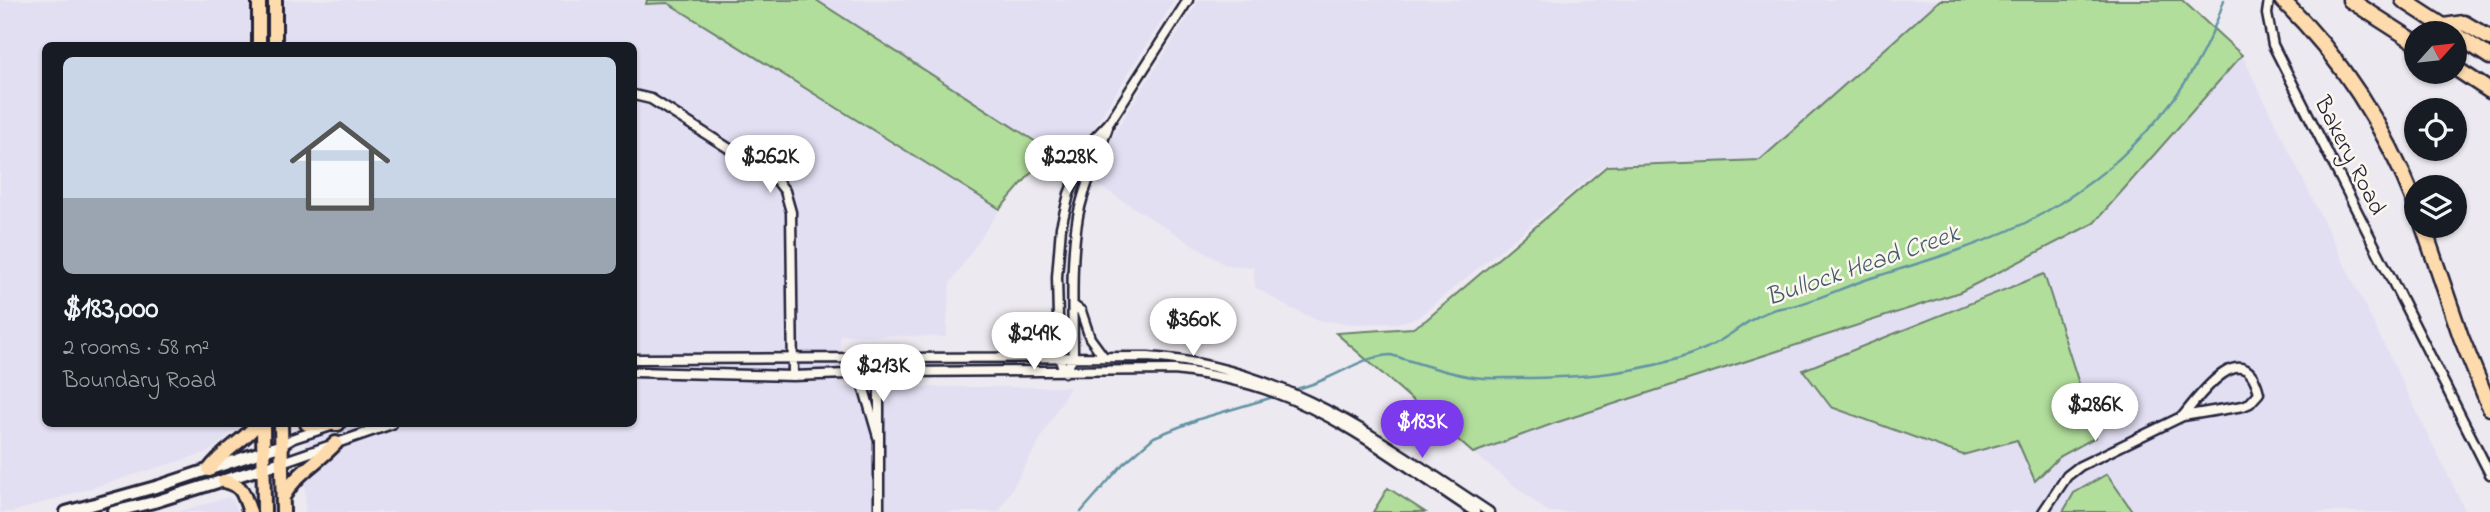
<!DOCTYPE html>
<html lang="en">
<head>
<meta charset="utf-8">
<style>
  body { margin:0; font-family:"Indie Flower",sans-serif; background:#20242c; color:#f1f3f6; height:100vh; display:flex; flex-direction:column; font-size:26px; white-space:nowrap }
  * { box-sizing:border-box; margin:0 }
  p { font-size:23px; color:#9ea1a6 }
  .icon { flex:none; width:38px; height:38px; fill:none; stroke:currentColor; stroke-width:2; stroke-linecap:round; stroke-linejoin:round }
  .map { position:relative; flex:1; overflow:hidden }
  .side { position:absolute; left:42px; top:42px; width:595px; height:385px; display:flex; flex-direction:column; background:#171b24; border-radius:10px; box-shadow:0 2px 5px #0004 }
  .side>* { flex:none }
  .needle { width:46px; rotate:63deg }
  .buttons { position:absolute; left:2404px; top:21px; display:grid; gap:14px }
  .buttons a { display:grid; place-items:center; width:63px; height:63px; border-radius:50%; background:#171b24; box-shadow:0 2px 5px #0004; font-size:35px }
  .price { position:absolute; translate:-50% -60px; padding:0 16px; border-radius:24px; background:#fff; color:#222; font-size:23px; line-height:46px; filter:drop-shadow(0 2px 4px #0008) }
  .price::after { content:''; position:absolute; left:50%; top:42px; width:21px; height:16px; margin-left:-10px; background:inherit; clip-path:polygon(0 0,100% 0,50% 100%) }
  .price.on { background:#7c3aed; color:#fff }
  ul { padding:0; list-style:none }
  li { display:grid; align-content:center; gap:14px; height:371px; padding:0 21px }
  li+li { border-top:2px solid #363941 }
  li span { display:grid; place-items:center; height:217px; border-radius:10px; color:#555 }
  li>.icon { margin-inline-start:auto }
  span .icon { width:126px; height:126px; fill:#fffc; stroke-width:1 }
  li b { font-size:30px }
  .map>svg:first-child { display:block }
  .built { fill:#e3dff3 }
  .green { fill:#b2de9c; stroke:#6a806c; stroke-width:2 }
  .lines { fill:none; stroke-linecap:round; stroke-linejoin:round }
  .stream { stroke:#6393a3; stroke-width:2.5 }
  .minor-casing { stroke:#22223b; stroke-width:13 }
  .secondary-casing { stroke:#22223b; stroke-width:16 }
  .primary-casing { stroke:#22223b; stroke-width:18 }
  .motorway-casing { stroke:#22223b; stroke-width:19 }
  .minor { stroke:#fbf7ec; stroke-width:8 }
  .secondary { stroke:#fbf7ec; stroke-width:10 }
  .primary { stroke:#fedbac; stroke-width:12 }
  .motorway { stroke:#fedbac; stroke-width:14 }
  .labels { text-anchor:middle; stroke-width:5; stroke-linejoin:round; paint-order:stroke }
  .street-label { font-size:24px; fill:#22223b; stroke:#fbf7ec }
  .water-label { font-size:26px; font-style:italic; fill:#435b6f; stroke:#fbf7ec }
</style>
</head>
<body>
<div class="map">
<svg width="2490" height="512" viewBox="0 0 2490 512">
  <rect width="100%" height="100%" fill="#ede9f0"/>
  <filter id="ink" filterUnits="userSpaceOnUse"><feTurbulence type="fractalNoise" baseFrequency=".0143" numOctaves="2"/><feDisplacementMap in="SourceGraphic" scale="14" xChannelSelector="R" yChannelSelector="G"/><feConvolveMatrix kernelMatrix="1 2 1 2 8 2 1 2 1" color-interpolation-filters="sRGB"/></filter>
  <g filter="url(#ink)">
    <path class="built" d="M0,0h647v4l21,-1 332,206 -50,75 -4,53 -106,-2 2,52h228l-71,125h-694l1,-88h328v-378h-588v378h197l-34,28 -196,60h-13z
      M816,0h359l-77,121 -23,46z
      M1199,0h741l-180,160 -154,4 -189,154 -19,5 -45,1 -36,-4 -29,-13 -33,-20 -2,-20 -28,-2 -132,-83 23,-52z
      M2242,55l224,457h-918l-75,-59 621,-230z
      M228,497l6,4 4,11h-61z"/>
    <path class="green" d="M647,0h169l234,151 -50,58 -332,-206 -22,1z
      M1940,0h242l60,55 -148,168 -134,69 -405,131 -82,30 -137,-120 77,-5 13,-8 181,-154 153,-6z
      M2044,274l52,163 -37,20 -24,24 -18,-41 -54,15 -132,-48 -28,-37z
      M2107,474l26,38h-70l11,-19z
      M1388,488l37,24h-52z"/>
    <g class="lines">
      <path class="stream" d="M1293,390c11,-3 21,-6 32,-11 22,-9 41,-23 66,-24 27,8 55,18 82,22 14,2 29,1 42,1 63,0 128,-4 187,-28 26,-10 47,-34 74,-41 7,-2 14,-2 21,-4 25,-7 49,-19 74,-27 52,-16 105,-31 154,-55 90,-46 169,-125 199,-223
        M1081,512l42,-48 31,-27 45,-18 78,-23"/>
      <g class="minor-casing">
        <path id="minor" d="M2269,0l-2,14 6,31 217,429
          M634,95l17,4 123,78 11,14 6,21 2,164
          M1074,306l7,5 9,27 14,19
          M1009,356c15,-12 34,-16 49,-29
          M634,359l514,-2c136,9 231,83 341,155
          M870,360l9,15v137
          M870,360l-8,15v7l16,55
          M634,372l159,4 108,-4 273,-2c34,4 67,10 99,22 73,26 137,78 202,120
          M1065,372l-6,-14 -2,-81 4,-50 8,-33 20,-50 20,-21 79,-123
          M1065,372l8,-14c0,-47 -3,-96 5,-142 6,-31 20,-59 30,-89
          M282,445l12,-7 34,-11
          M282,462l110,-38
          M2043,512l24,-36 13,-10 103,-50 60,-10 7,-3 9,-10c-14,-59 -59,1 -76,23"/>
      </g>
      <g class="secondary-casing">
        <path id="secondary" d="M66,512l93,-26 123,-41
          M113,512l41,-10 128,-40"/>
      </g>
      <g class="primary-casing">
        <path id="primary" d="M259,0v46
          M275,0v46
          M263,424l1,88
          M281,424l2,88
          M307,424h31
          M209,470c13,-19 34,-28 48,-46
          M224,481c20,5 19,13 26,31
          M283,497c14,-25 33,-33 53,-54"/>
      </g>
      <g class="motorway-casing">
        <path id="motorway" d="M2282,0c61,59 104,129 135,208
          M2350,0l67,43
          M2403,0l51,33
          M2444,26l20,-3 26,15
          M2455,34l35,23
          M2455,68l35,23
          M2423,226l38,111 29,71"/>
      </g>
      <use href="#minor" class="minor"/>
      <use href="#secondary" class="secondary"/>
      <use href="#primary" class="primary"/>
      <use href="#motorway" class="motorway"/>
    </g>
  </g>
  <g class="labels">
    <g class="street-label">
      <text transform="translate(2351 155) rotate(63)" y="8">Bakery Road</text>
    </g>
    <g class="water-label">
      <text transform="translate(1862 264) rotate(-19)" y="9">Bullock Head Creek</text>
    </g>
  </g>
</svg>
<div class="buttons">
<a><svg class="needle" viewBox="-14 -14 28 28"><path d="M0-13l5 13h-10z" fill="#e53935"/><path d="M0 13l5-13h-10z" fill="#9ea1a6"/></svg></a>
<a><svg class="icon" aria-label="locate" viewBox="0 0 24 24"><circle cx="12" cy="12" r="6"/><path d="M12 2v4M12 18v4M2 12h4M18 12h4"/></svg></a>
<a><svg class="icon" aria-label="layers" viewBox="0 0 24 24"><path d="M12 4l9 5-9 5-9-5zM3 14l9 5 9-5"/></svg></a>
</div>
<b class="price" style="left:770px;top:195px">$262K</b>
<b class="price" style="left:1069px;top:195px">$228K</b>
<b class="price" style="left:1193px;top:358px">$360K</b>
<b class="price" style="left:1034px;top:372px">$249K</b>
<b class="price" style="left:883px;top:404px">$213K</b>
<b class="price" style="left:2095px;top:443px">$286K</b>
<b class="price on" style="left:1422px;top:460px">$183K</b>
<section class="side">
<ul>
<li><span style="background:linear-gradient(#c9d6e8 65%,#9aa5b1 0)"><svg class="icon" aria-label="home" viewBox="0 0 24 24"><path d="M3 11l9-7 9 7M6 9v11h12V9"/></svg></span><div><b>$183,000</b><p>2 rooms · 58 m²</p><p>Boundary Road</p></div></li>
</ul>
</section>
</div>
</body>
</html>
